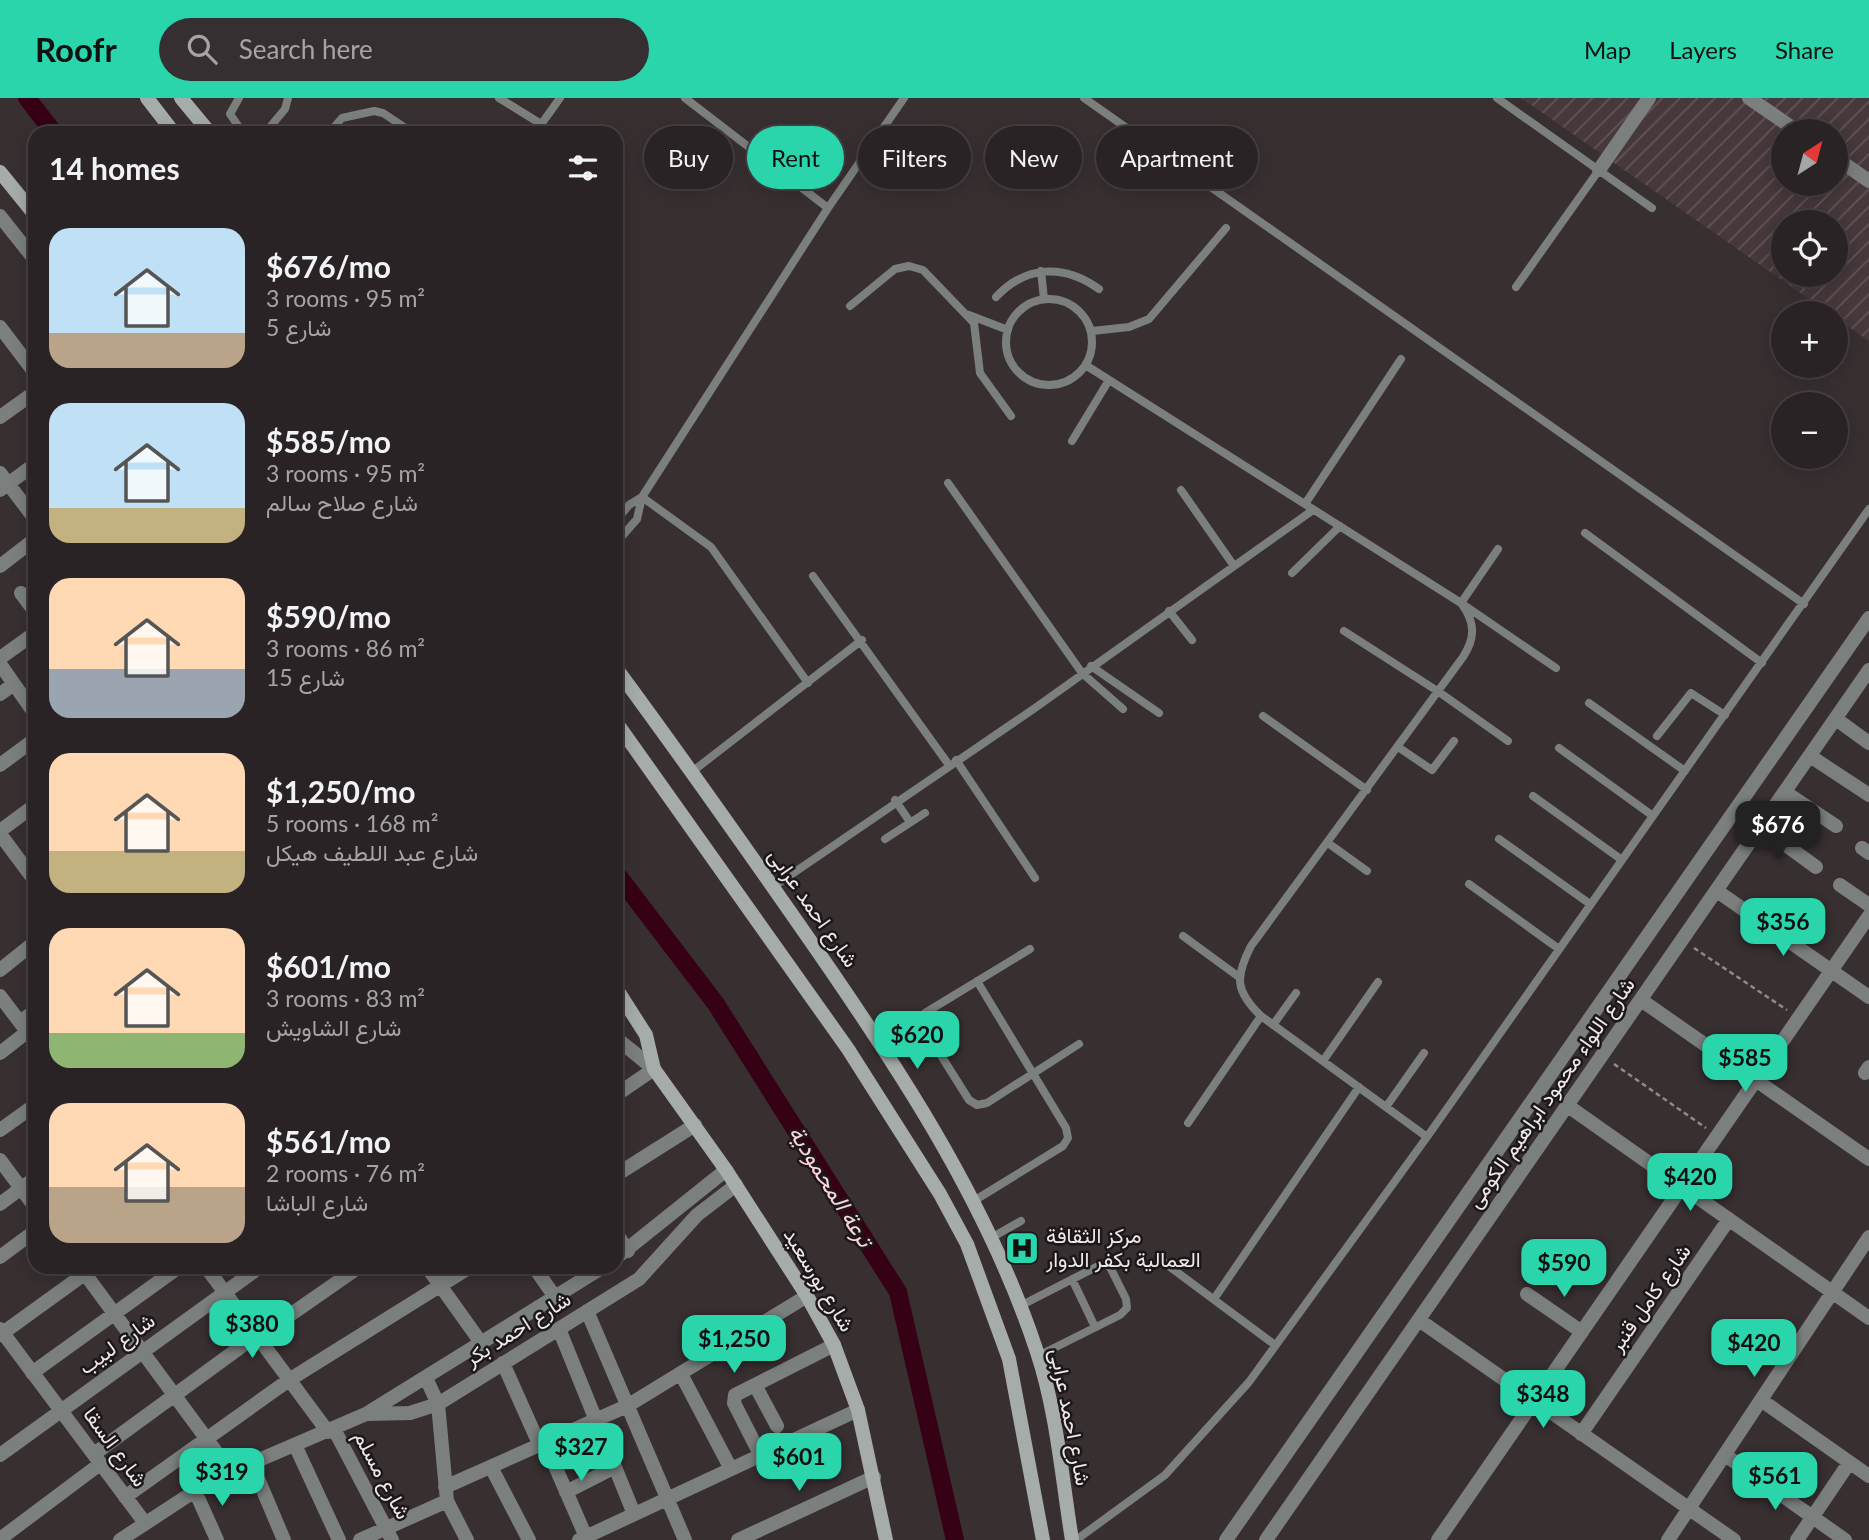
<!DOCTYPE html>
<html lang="en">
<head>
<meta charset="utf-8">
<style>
  body { margin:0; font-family:Lato,Vazirmatn,sans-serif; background:#362f32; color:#f1f3f6; height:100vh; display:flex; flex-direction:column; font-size:26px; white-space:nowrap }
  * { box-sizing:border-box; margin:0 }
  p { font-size:23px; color:#a5a4a7 }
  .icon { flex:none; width:38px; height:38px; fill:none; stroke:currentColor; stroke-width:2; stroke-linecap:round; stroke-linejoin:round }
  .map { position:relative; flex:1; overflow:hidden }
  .drawer { position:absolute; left:28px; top:28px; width:595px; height:1148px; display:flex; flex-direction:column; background:#2a2325; border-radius:21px; box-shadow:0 4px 18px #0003,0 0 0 2px #464042 }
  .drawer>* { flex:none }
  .guide { position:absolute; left:644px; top:28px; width:665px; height:63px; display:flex; gap:14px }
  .needle { width:46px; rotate:36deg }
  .fabs { position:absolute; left:1771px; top:21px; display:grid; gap:14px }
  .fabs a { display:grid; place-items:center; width:77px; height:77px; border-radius:50%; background:#2a2325; box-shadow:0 4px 18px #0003,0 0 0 2px #464042; font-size:35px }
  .price { position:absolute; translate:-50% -60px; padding:0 16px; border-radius:14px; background:#2ad5ac; color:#111; font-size:23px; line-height:46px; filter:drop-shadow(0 2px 4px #0008) }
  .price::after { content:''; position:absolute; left:50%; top:42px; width:21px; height:16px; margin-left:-10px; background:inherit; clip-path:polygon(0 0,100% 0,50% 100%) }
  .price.selected { background:#222; color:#fff }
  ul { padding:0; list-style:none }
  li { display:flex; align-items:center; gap:21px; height:175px; padding:0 21px }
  li span { display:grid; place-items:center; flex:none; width:196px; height:140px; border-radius:21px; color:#555 }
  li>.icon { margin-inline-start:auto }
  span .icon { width:84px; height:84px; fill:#fffc; stroke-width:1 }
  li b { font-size:30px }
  h2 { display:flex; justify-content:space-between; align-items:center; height:84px; padding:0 21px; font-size:30px }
  .chip { padding:0 24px; border-radius:32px; background:#2a2325; box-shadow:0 4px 18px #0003,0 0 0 2px #464042; font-size:24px; line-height:63px }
  .chip.selected { background:#2ad5ac; color:#111 }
  header { display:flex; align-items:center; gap:42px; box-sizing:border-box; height:98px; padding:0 35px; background:#2ad5ac; color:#111 }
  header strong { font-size:33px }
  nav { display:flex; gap:38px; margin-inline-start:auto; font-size:24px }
  .search { width:490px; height:63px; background:#362f32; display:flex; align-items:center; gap:18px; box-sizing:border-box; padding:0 24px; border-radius:38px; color:#a5a4a7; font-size:26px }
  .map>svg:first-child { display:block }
  .industrial { fill:url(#industrial-furrows); fill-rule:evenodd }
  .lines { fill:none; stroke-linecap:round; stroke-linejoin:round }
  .canal { stroke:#360015; stroke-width:18 }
  .path { stroke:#90898a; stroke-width:2.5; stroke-dasharray:5 3.5; stroke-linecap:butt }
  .service { stroke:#7b807e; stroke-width:8 }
  .minor { stroke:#7b807e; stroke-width:14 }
  .tertiary { stroke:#7b807e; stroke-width:14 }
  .secondary { stroke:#a5aca9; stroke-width:14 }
  .labels { text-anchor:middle; stroke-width:5; stroke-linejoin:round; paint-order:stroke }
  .street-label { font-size:21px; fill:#efe9ea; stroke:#1c1819 }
  .poi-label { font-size:21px; fill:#efe9ea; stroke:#1c1819; text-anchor:start }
  .water-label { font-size:23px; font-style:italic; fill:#fcd3dc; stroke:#1c1819 }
</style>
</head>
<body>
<header>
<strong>Roofr</strong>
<div class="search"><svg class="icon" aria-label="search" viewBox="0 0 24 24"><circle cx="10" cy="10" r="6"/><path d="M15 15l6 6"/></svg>Search here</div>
<nav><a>Map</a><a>Layers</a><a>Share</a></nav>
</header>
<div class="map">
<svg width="1869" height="1442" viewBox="0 0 1869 1442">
  <defs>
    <pattern id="industrial-furrows" width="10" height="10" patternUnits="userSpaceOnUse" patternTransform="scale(1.75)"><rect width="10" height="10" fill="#46383b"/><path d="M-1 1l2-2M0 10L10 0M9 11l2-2" fill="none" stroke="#615558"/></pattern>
  </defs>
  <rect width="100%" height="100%" fill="#382f31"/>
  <path class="industrial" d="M1521,0h348v243l-33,-23v-5h-7zM1783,33h53v53h-53zM1783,124h53v53h-53z"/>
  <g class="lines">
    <path class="canal" d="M27,0l27,35
      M616,775l100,131 182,288 57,248"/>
    <path class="path" d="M1694,850l93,62
      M1614,966l92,64"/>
    <path class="service" d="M239,0l-9,16 13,19
      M499,0l42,26
      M685,0l143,110
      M1084,0l720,506
      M1497,0l155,110
      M265,35l20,-24 3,-11
      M329,35l13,-15 32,-7 9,2 30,20
      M535,35l25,-35
      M1041,173l3,28
      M1516,189l83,-117
      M996,199c30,-32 68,-33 103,-8
      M1006 244a43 43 0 1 1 86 0a43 43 0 1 1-86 0Z
      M850,208l45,-37 14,-3 14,4 51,53 6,50 31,43
      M969,217l39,15
      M1092,233l37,-4 20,-8 77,-91
      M1087,268l374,237c14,19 15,34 2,54l-212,289c-16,31 -16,45 10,70l166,121
      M1072,343l37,-61
      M948,385l134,190 41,36
      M1181,392l53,76
      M642,399l69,50 97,136
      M1305,406l96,-145
      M616,423l13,-16 13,-8
      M1585,435l177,130
      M616,445l21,-24 5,-22 186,-289 76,-110
      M1498,451l-37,54 95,65
      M1292,475l48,-47
      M813,478l136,189
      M1169,513l23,29
      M1344,533l95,61 69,49
      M1091,568l68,47
      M1589,605l96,68
      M1263,618l104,74
      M1657,638l34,-43 34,22
      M1398,649l34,23 22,-29
      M1559,650l94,68
      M956,662l79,118
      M693,673l169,-131
      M1533,698l89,64
      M895,702l15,22
      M885,741l40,-26
      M1499,741l91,65
      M1328,745l39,28
      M1469,786l90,65
      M773,789l262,-179 278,-198
      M1183,838l56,41
      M1030,851l-105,64 -2,11 2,6 44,70 8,5 10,-2 92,-59
      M1273,927l23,-32
      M1323,963l55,-79
      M1386,1009l38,-54
      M1188,1025l73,-107
      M972,1104l91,-56 5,-8 -2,-10 -89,-147
      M991,1140l30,-17
      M1162,1163l113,84
      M1072,1181l23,48
      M1214,1201l145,-212
      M1020,1208l82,-42 8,3 16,32 1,9 -7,7 -82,41
      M1076,1442l89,-65 84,-93 178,-245 442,-628"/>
    <path class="minor" d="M1749,0l48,33
      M1836,60l33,23
      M1599,72l50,-72
      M0,229l35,46
      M0,319l35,-25
      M0,375l35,46
      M0,392l35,-26
      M0,468l35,-27
      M21,495l14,19
      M0,560l35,-25
      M0,566l35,50
      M0,596l14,-10
      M1836,621l33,24
      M1810,658l59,39
      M0,667l35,-26
      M1785,694l51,34
      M1761,729l55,40
      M0,733l35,-26
      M0,736l35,47
      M1862,750l7,5
      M1840,787l29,20
      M1717,793l152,106
      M0,872l35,-28
      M0,898l35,46
      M1641,902l228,159
      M20,924l15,-11
      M0,955l27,-21
      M1865,975l4,-6
      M616,997l38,-26
      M1568,1008l301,212
      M0,1032l35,-25
      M0,1062l35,47
      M616,1077l79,-50
      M0,1106l35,-26
      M616,1135l12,18
      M0,1159l35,-26
      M616,1160l110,-88
      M80,1169l151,205
      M206,1169l122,165
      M427,1169l55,77
      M534,1169l21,30
      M1527,1196l55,38
      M587,1213l98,229
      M1419,1222l315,220
      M0,1231l145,194
      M559,1231l75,185
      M0,1237l94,-68
      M257,1240l102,-71
      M503,1265l37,83
      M32,1275l147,-106
      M681,1276l50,95
      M426,1280l12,26 9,97 20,39
      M755,1287l22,41
      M1761,1302l108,76
      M366,1316l44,-1 28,-9 201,-125 58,-64 39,-30
      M334,1331l58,111
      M1581,1336l148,-215
      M545,1345l41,94
      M295,1347l44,95
      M94,1356l163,-119
      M0,1357l260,-188
      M1725,1357l120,85
      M761,1358l-27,-53 1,-8 99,-50
      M251,1364l33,78
      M491,1369l38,73
      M445,1389l182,-81 180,-110
      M195,1393l22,49
      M566,1394l49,-25
      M125,1399l164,-117 181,-113
      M0,1441l100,-75
      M120,1442l75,-49 36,-19 135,-58 237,-147
      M360,1442l87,-39
      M579,1442l279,-130
      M738,1442l136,-63
      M1226,1442l643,-922
      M1266,1442l603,-870
      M1438,1442l431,-624
      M1668,1442l201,-303
      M1797,1442l52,-77"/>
    <path class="tertiary" d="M0,118l35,44
      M616,940l38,31"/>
    <path class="secondary" d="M147,0l27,35
      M181,0l29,35
      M0,74l35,43
      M616,570c62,84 122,169 182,255 93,133 188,274 239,429 20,60 25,127 35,188
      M616,624l232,327 92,145 27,50 42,115 34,181
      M616,890l30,47 8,34 72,101 81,126 27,49 24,65 28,130"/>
  </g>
  <defs>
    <g id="hospital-square" transform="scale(1.75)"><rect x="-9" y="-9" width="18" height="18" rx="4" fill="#2ad5ac" stroke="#1c1819"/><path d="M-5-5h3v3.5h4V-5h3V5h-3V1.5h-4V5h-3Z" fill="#111"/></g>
  </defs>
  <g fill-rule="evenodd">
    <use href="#hospital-square" x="1022" y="1150"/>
  </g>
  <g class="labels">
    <g class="street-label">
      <text transform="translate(813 810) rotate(55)" y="7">شارع احمد عرابى</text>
      <text transform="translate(1551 995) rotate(-55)" y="7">شارع اللواء محمود ابراهيم الكومى</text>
      <text transform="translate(819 1182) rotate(59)" y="7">شارع بورسعيد</text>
      <text transform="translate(1650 1200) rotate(-55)" y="7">شارع كامل قنبر</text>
      <text transform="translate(518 1231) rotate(-32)" y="7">شارع احمد بكر</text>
      <text transform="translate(117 1246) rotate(-36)" y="7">شارع لبيب</text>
      <text transform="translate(1070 1319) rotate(79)" y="7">شارع احمد عرابى</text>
      <text transform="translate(115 1349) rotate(54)" y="7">شارع السقا</text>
      <text transform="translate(382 1377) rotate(62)" y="7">شارع مسلم</text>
    </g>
    <g class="poi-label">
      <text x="1046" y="1145">مركز الثقافة<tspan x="1046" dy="24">العمالية بكفر الدوار</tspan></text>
    </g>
    <g class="water-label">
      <text transform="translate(831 1088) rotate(58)" y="8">ترعة المحمودية</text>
    </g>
  </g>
</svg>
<div class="fabs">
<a><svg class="needle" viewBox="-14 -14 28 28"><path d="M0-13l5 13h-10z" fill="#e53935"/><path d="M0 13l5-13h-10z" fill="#a5a4a7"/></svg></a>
<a><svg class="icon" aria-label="locate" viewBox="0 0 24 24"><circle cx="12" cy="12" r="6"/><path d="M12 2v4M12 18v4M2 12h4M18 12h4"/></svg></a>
<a>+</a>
<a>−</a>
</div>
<b class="price selected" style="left:1778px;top:763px">$676</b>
<b class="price" style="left:1783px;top:860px">$356</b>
<b class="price" style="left:917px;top:973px">$620</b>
<b class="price" style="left:1745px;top:996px">$585</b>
<b class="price" style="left:1690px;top:1115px">$420</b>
<b class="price" style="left:1564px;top:1201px">$590</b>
<b class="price" style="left:252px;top:1262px">$380</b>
<b class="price" style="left:734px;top:1277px">$1,250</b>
<b class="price" style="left:1754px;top:1281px">$420</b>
<b class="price" style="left:1543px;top:1332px">$348</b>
<b class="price" style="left:581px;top:1385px">$327</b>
<b class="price" style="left:799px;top:1395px">$601</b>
<b class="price" style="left:222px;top:1410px">$319</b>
<b class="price" style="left:1775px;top:1414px">$561</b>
<div class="guide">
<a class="chip">Buy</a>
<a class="chip selected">Rent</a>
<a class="chip">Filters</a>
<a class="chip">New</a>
<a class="chip">Apartment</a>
</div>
<section class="drawer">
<h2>14 homes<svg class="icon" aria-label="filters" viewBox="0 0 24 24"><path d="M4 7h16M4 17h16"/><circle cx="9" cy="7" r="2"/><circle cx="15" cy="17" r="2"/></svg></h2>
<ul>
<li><span style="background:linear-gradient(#bfe0f5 75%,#b9a48a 0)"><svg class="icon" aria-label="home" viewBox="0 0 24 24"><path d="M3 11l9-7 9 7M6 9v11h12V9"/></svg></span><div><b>$676/mo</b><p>3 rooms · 95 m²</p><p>شارع 5</p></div></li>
<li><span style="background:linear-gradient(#bfe0f5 75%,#c2b280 0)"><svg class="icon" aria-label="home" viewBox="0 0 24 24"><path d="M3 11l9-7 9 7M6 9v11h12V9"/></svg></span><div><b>$585/mo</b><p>3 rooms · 95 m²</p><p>شارع صلاح سالم</p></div></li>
<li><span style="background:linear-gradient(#ffd9b3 65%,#9aa5b1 0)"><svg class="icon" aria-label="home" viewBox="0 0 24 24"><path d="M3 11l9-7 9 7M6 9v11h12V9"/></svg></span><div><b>$590/mo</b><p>3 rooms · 86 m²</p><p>شارع 15</p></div></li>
<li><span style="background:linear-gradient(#ffd9b3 70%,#c2b280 0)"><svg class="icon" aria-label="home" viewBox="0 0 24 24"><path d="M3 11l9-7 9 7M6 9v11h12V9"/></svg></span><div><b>$1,250/mo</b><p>5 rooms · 168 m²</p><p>شارع عبد اللطيف هيكل</p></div></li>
<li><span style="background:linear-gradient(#ffd9b3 75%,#8fb573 0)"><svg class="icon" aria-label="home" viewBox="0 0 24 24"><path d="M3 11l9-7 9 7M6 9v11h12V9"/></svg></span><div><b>$601/mo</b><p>3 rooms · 83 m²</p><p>شارع الشاويش</p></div></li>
<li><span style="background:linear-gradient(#ffd9b3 60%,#b9a48a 0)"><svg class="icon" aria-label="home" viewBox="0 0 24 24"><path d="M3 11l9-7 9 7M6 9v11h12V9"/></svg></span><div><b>$561/mo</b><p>2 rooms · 76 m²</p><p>شارع الباشا</p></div></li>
</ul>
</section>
</div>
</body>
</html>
